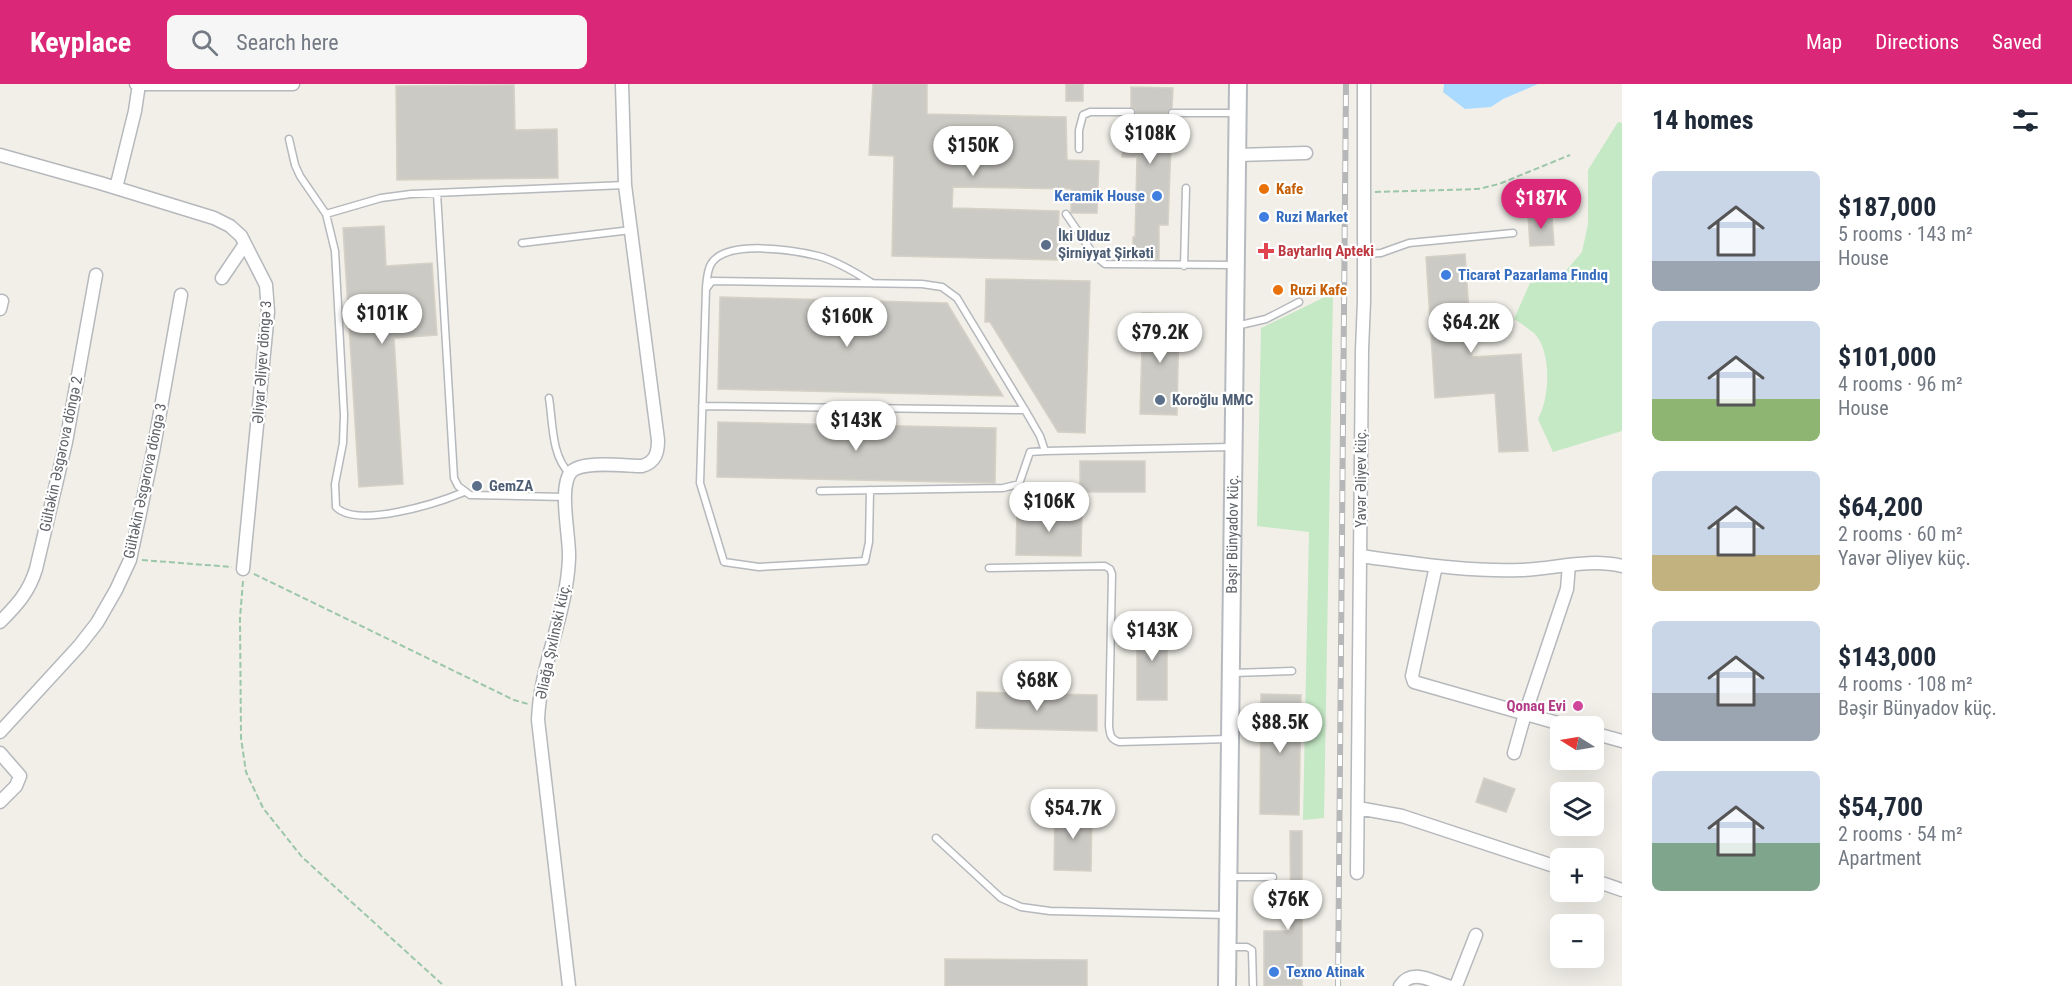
<!DOCTYPE html>
<html lang="en">
<head>
<meta charset="utf-8">
<style>
  body { margin:0; font-family:"Roboto Condensed",sans-serif; background:#f6f6f7; color:#1f2937; height:100vh; display:flex; flex-direction:column; font-size:22px; white-space:nowrap }
  * { box-sizing:border-box; margin:0 }
  p { font-size:20px; color:#747a83 }
  .icon { flex:none; width:33px; height:33px; fill:none; stroke:currentColor; stroke-width:2; stroke-linecap:round; stroke-linejoin:round }
  .map { position:relative; flex:1; overflow:hidden }
  .side { display:flex; flex-direction:column; background:#fff; width:450px }
  .side>* { flex:none }
  .needle { width:39px; rotate:281deg }
  .buttons { position:absolute; left:1550px; top:632px; display:grid; gap:12px }
  .buttons a { display:grid; place-items:center; width:54px; height:54px; border-radius:9px; background:#fff; box-shadow:0 6px 24px #0002; font-size:30px }
  .price { position:absolute; translate:-50% -51px; padding:0 14px; border-radius:21px; background:#fff; color:#222; font-size:20px; line-height:39px; filter:drop-shadow(0 2px 3px #0008) }
  .price::after { content:''; position:absolute; left:50%; top:36px; width:18px; height:14px; margin-left:-9px; background:inherit; clip-path:polygon(0 0,100% 0,50% 100%) }
  .price.on { background:#db2777; color:#fff }
  ul { padding:0; list-style:none }
  li { display:flex; align-items:center; gap:18px; height:150px; padding:0 30px }
  li span { display:grid; place-items:center; flex:none; width:168px; height:120px; border-radius:9px; color:#555 }
  li>.icon { margin-inline-start:auto }
  span .icon { width:72px; height:72px; fill:#fffc; stroke-width:1 }
  li b { font-size:26px }
  h2 { display:flex; justify-content:space-between; align-items:center; height:72px; padding:0 30px; font-size:26px }
  header { display:flex; align-items:center; gap:36px; box-sizing:border-box; height:84px; padding:0 30px; background:#db2777; color:#fff }
  header strong { font-size:28px }
  nav { display:flex; gap:33px; margin-inline-start:auto; font-size:21px }
  .search { width:420px; height:54px; background:#f6f6f7; display:flex; align-items:center; gap:15px; box-sizing:border-box; padding:0 21px; border-radius:9px; color:#747a83; font-size:22px }
  main { display:flex; flex:1; min-height:0 }
  .map>svg:first-child { display:block }
  .green { fill:#c5e8c5 }
  .water { fill:#aadaff }
  .building { fill:#cccac5; stroke:#d6d1c6; stroke-width:1.5 }
  .lines { fill:none; stroke-linecap:round; stroke-linejoin:round }
  .lane-casing { stroke:#b5b8bc; stroke-width:9 }
  .street-casing { stroke:#b5b8bc; stroke-width:15 }
  .secondary-casing { stroke:#b6babf; stroke-width:20 }
  .path { stroke:#9cc7a9; stroke-width:2; stroke-dasharray:6 3; stroke-linecap:butt }
  .lane { stroke:#fff; stroke-width:6 }
  .street { stroke:#fff; stroke-width:12 }
  .secondary { stroke:#fff; stroke-width:16 }
  .rail-casing { stroke:#b6b7b8; stroke-width:6 }
  .rail { stroke:#fff; stroke-width:4; stroke-dasharray:11; stroke-linecap:butt }
  .food-dot { fill:#e8710a; stroke:#fff; stroke-width:2 }
  .shop-dot { fill:#3f7fe0; stroke:#fff; stroke-width:2 }
  .service-dot { fill:#5c6f8a; stroke:#fff; stroke-width:2 }
  .health-dot { fill:#e0444e; stroke:#fff; stroke-width:2 }
  .hotel-dot { fill:#d1479c; stroke:#fff; stroke-width:2 }
  .labels { text-anchor:middle; stroke-width:4.5; stroke-linejoin:round; paint-order:stroke }
  .food-label { font-size:15px; font-weight:bold; fill:#c56008; stroke:#fff; text-anchor:start }
  .shop-label { font-size:15px; font-weight:bold; fill:#366cbe; stroke:#fff; text-anchor:start }
  .service-label { font-size:15px; font-weight:bold; fill:#4e5e75; stroke:#fff; text-anchor:start }
  .health-label { font-size:15px; font-weight:bold; fill:#be3a42; stroke:#fff; text-anchor:start }
  .street-label { font-size:15px; fill:#5f6368; stroke:#fff }
  .hotel-label { font-size:15px; font-weight:bold; fill:#b23c85; stroke:#fff; text-anchor:end }
</style>
</head>
<body>
<header>
<strong>Keyplace</strong>
<div class="search"><svg class="icon" aria-label="search" viewBox="0 0 24 24"><circle cx="10" cy="10" r="6"/><path d="M15 15l6 6"/></svg>Search here</div>
<nav><a>Map</a><a>Directions</a><a>Saved</a></nav>
</header>
<main>
<div class="map">
<svg width="1622" height="902" viewBox="0 0 1622 902">
  <rect width="100%" height="100%" fill="#f1efe8"/>
  <path class="green" d="M1618,38l4,1v308l-69,21 -15,-33c12,-21 14,-68 -4,-86 -6,-5 -14,-10 -20,-14l16,-36 29,-4 23,-27 6,-28v-54z
    M1333,209l-9,525 -21,2 6,-288 -52,-6 4,-198z"/>
  <path class="water" d="M1444,0h94l-35,15 -12,8 -26,2 -22,-17z"/>
  <path class="building" d="M873,0h54v30l139,3 1,43 32,1 -2,52h-26v-24l-118,-2 -1,21 107,3 -2,49 -165,-4 2,-100 -25,-1z
    M1066,0h17v17h-17z
    M514,1l1,45 42,-1 1,49 -161,2 -1,-94z
    M1131,3l42,1 -1,20 -5,4 1,4 4,2 -4,107h-9v34h-26v-22h2l2,-80h-15l1,-37 8,1v-4l5,-4 -1,-4 -4,-2z
    M1552,131l2,30 -24,1 -2,-30z
    M384,142l2,40 46,-3 5,72 -43,3 9,146 -44,3 -16,-259z
    M1465,170l7,103 49,-3 7,97 -29,1 -4,-59 -60,5 -9,-141z
    M986,195l104,2 -5,152 -27,-1 -68,-110h-5z
    M720,213l227,6 56,93 -285,-7z
    M1143,229l36,1 -2,101 -37,-1z
    M718,338l278,6 -1,55 -278,-6z
    M1080,377h65v31h-65z
    M1017,426l65,1 -1,45 -65,-1z
    M1137,541h30v75h-30z
    M977,608l120,3v36l-121,-3z
    M1261,610l40,1 -2,120 -39,-1z
    M1484,694l31,11 -9,23 -30,-10z
    M1055,724l37,1 -1,62 -37,-1z
    M1290,747h12v155h-38v-55h27z
    M945,875l142,1v26h-142z"/>
  <g class="lines">
    <g class="lane-casing">
      <path id="lane" d="M1172,29h65
        M289,55l6,26 5,11 26,38 9,37 9,164 -1,28 -8,41 1,23c21,22 102,-4 128,-15
        M1079,65v-19l4,-15 7,-3h41
        M437,109l17,285 4,8 12,9 95,2
        M326,130l55,-16 30,-4 214,-9
        M1066,130l28,41 11,9 130,1
        M522,159l109,-13
        M1363,170l18,-1 28,-10 104,-10
        M1184,182l2,-78
        M706,203c1,-7 1,-16 5,-23 15,-25 83,-14 107,-8 19,5 37,16 54,27
        M1236,242l30,-7 33,-17
        M549,314c4,24 2,58 21,76
        M702,322l323,4
        M870,406l-1,52 -4,19 -106,6 -35,-5 -24,-79 6,-194 6,-8 210,3 20,3 15,11 68,112 15,26 5,15 186,-4
        M820,407l183,-3 16,-4 11,-32 15,-1
        M989,484l116,-2 5,3 2,5 -3,152c1,8 1,13 10,16l111,-3
        M1232,589l60,-2
        M936,754l65,60 20,9 29,4 177,4
        M1229,793h44
        M1228,863h19l5,3 1,36"/>
    </g>
    <g class="street-casing">
      <path id="street" d="M136,0h157
        M0,71l100,28 114,35 16,8 11,10 25,49 2,27 -25,257
        M1237,71l69,-2
        M116,104l19,-77 4,-27
        M222,194l23,-34
        M0,225l2,-8
        M1360,472c53,7 107,16 161,14 33,-1 68,-12 101,-4
        M1436,482l-24,110 2,6 154,44
        M0,538c17,-17 29,-30 36,-53l30,-127 30,-167
        M0,648l79,-86 18,-23 19,-33 14,-30 23,-108 28,-157
        M1593,649l29,8
        M0,669l20,23 -4,10 -16,16
        M1514,669l11,-39 42,-125 2,-24
        M1358,724l44,8 158,52
        M1357,789l5,-523 2,-49v-217
        M1593,796l29,10
        M569,902l-31,-266c2,-56 29,-106 31,-162 1,-21 -11,-71 2,-86 11,-12 55,-6 71,-6 14,-4 16,-14 16,-26l-33,-255 -3,-101
        M1400,902c12,-18 31,-5 48,0
        M1456,902l20,-51"/>
    </g>
    <g class="secondary-casing">
      <g id="secondary">
        <path id="s1" d="M1227,902l11,-902"/>
      </g>
    </g>
    <path class="path" d="M1375,108l103,-3 21,-5 71,-29
      M142,476l90,7
      M254,490l260,126 14,4
      M243,497l-3,37 1,120 5,34 17,36 39,49 142,129"/>
    <use href="#lane" class="lane"/>
    <use href="#street" class="street"/>
    <use href="#secondary" class="secondary"/>
    <g class="rail-casing">
      <path id="rail" d="M1338,902l8,-902"/>
    </g>
    <use href="#rail" class="rail"/>
  </g>
  <g class="food-dot">
    <circle cx="1264" cy="105" r="6"/>
    <circle cx="1278" cy="206" r="6"/>
  </g>
  <g class="shop-dot">
    <circle cx="1157" cy="112" r="6"/>
    <circle cx="1264" cy="133" r="6"/>
    <circle cx="1446" cy="191" r="6"/>
    <circle cx="1274" cy="888" r="6"/>
  </g>
  <g class="service-dot">
    <circle cx="1046" cy="161" r="6"/>
    <circle cx="1160" cy="316" r="6"/>
    <circle cx="477" cy="402" r="6"/>
  </g>
  <path class="health-dot" d="M1263 158h6v6h6v6h-6v6h-6v-6h-6v-6h6z"/>
  <circle class="hotel-dot" cx="1578" cy="622" r="6"/>
  <g class="labels">
    <g class="food-label">
      <text x="1276" y="110">Kafe</text>
      <text x="1290" y="211">Ruzi Kafe</text>
    </g>
    <g class="shop-label">
      <text x="1145" y="117" text-anchor="end">Keramik House</text>
      <text x="1276" y="138">Ruzi Market</text>
      <text x="1458" y="196">Ticarət Pazarlama Fındıq</text>
      <text x="1286" y="893">Texno Atinak</text>
    </g>
    <g class="service-label">
      <text x="1058" y="157">İki Ulduz<tspan x="1058" dy="17">Şirniyyat Şirkəti</tspan></text>
      <text x="1172" y="321">Koroğlu MMC</text>
      <text x="489" y="407">GemZA</text>
    </g>
    <g class="health-label">
      <text x="1278" y="172">Baytarlıq Apteki</text>
    </g>
    <g class="street-label">
      <text transform="translate(262 278) rotate(-86)" y="5">Əliyar Əliyev döngə 3</text>
      <text transform="translate(61 370) rotate(-78)" y="5">Gültəkin Əsgərova döngə 2</text>
      <text transform="translate(1361 394) rotate(-90)" y="5">Yavər Əliyev küç.</text>
      <text transform="translate(145 397) rotate(-78)" y="5">Gültəkin Əsgərova döngə 3</text>
      <text dy="5" stroke="none"><textPath href="#s1" startOffset="452">Bəşir Bünyadov küç.</textPath></text>
      <text transform="translate(553 557) rotate(-78)" y="5">Əliağa Şıxlinski küç.</text>
    </g>
    <g class="hotel-label">
      <text x="1566" y="627">Qonaq Evi</text>
    </g>
  </g>
</svg>
<div class="buttons">
<a><svg class="needle" viewBox="-14 -14 28 28"><path d="M0-13l5 13h-10z" fill="#e53935"/><path d="M0 13l5-13h-10z" fill="#747a83"/></svg></a>
<a><svg class="icon" aria-label="layers" viewBox="0 0 24 24"><path d="M12 4l9 5-9 5-9-5zM3 14l9 5 9-5"/></svg></a>
<a>+</a>
<a>−</a>
</div>
<b class="price" style="left:1150px;top:81px">$108K</b>
<b class="price" style="left:973px;top:93px">$150K</b>
<b class="price on" style="left:1541px;top:146px">$187K</b>
<b class="price" style="left:382px;top:261px">$101K</b>
<b class="price" style="left:847px;top:264px">$160K</b>
<b class="price" style="left:1471px;top:270px">$64.2K</b>
<b class="price" style="left:1160px;top:280px">$79.2K</b>
<b class="price" style="left:856px;top:368px">$143K</b>
<b class="price" style="left:1049px;top:449px">$106K</b>
<b class="price" style="left:1152px;top:578px">$143K</b>
<b class="price" style="left:1037px;top:628px">$68K</b>
<b class="price" style="left:1280px;top:670px">$88.5K</b>
<b class="price" style="left:1073px;top:756px">$54.7K</b>
<b class="price" style="left:1288px;top:847px">$76K</b>
</div>
<section class="side">
<h2>14 homes<svg class="icon" aria-label="filters" viewBox="0 0 24 24"><path d="M4 7h16M4 17h16"/><circle cx="9" cy="7" r="2"/><circle cx="15" cy="17" r="2"/></svg></h2>
<ul>
<li><span style="background:linear-gradient(#c9d6e8 75%,#9aa5b1 0)"><svg class="icon" aria-label="home" viewBox="0 0 24 24"><path d="M3 11l9-7 9 7M6 9v11h12V9"/></svg></span><div><b>$187,000</b><p>5 rooms · 143 m²</p><p>House</p></div></li>
<li><span style="background:linear-gradient(#c9d6e8 65%,#8fb573 0)"><svg class="icon" aria-label="home" viewBox="0 0 24 24"><path d="M3 11l9-7 9 7M6 9v11h12V9"/></svg></span><div><b>$101,000</b><p>4 rooms · 96 m²</p><p>House</p></div></li>
<li><span style="background:linear-gradient(#c9d6e8 70%,#c2b280 0)"><svg class="icon" aria-label="home" viewBox="0 0 24 24"><path d="M3 11l9-7 9 7M6 9v11h12V9"/></svg></span><div><b>$64,200</b><p>2 rooms · 60 m²</p><p>Yavər Əliyev küç.</p></div></li>
<li><span style="background:linear-gradient(#c9d6e8 60%,#9aa5b1 0)"><svg class="icon" aria-label="home" viewBox="0 0 24 24"><path d="M3 11l9-7 9 7M6 9v11h12V9"/></svg></span><div><b>$143,000</b><p>4 rooms · 108 m²</p><p>Bəşir Bünyadov küç.</p></div></li>
<li><span style="background:linear-gradient(#c9d6e8 60%,#7fa58c 0)"><svg class="icon" aria-label="home" viewBox="0 0 24 24"><path d="M3 11l9-7 9 7M6 9v11h12V9"/></svg></span><div><b>$54,700</b><p>2 rooms · 54 m²</p><p>Apartment</p></div></li>
</ul>
</section>
</main>
</body>
</html>
